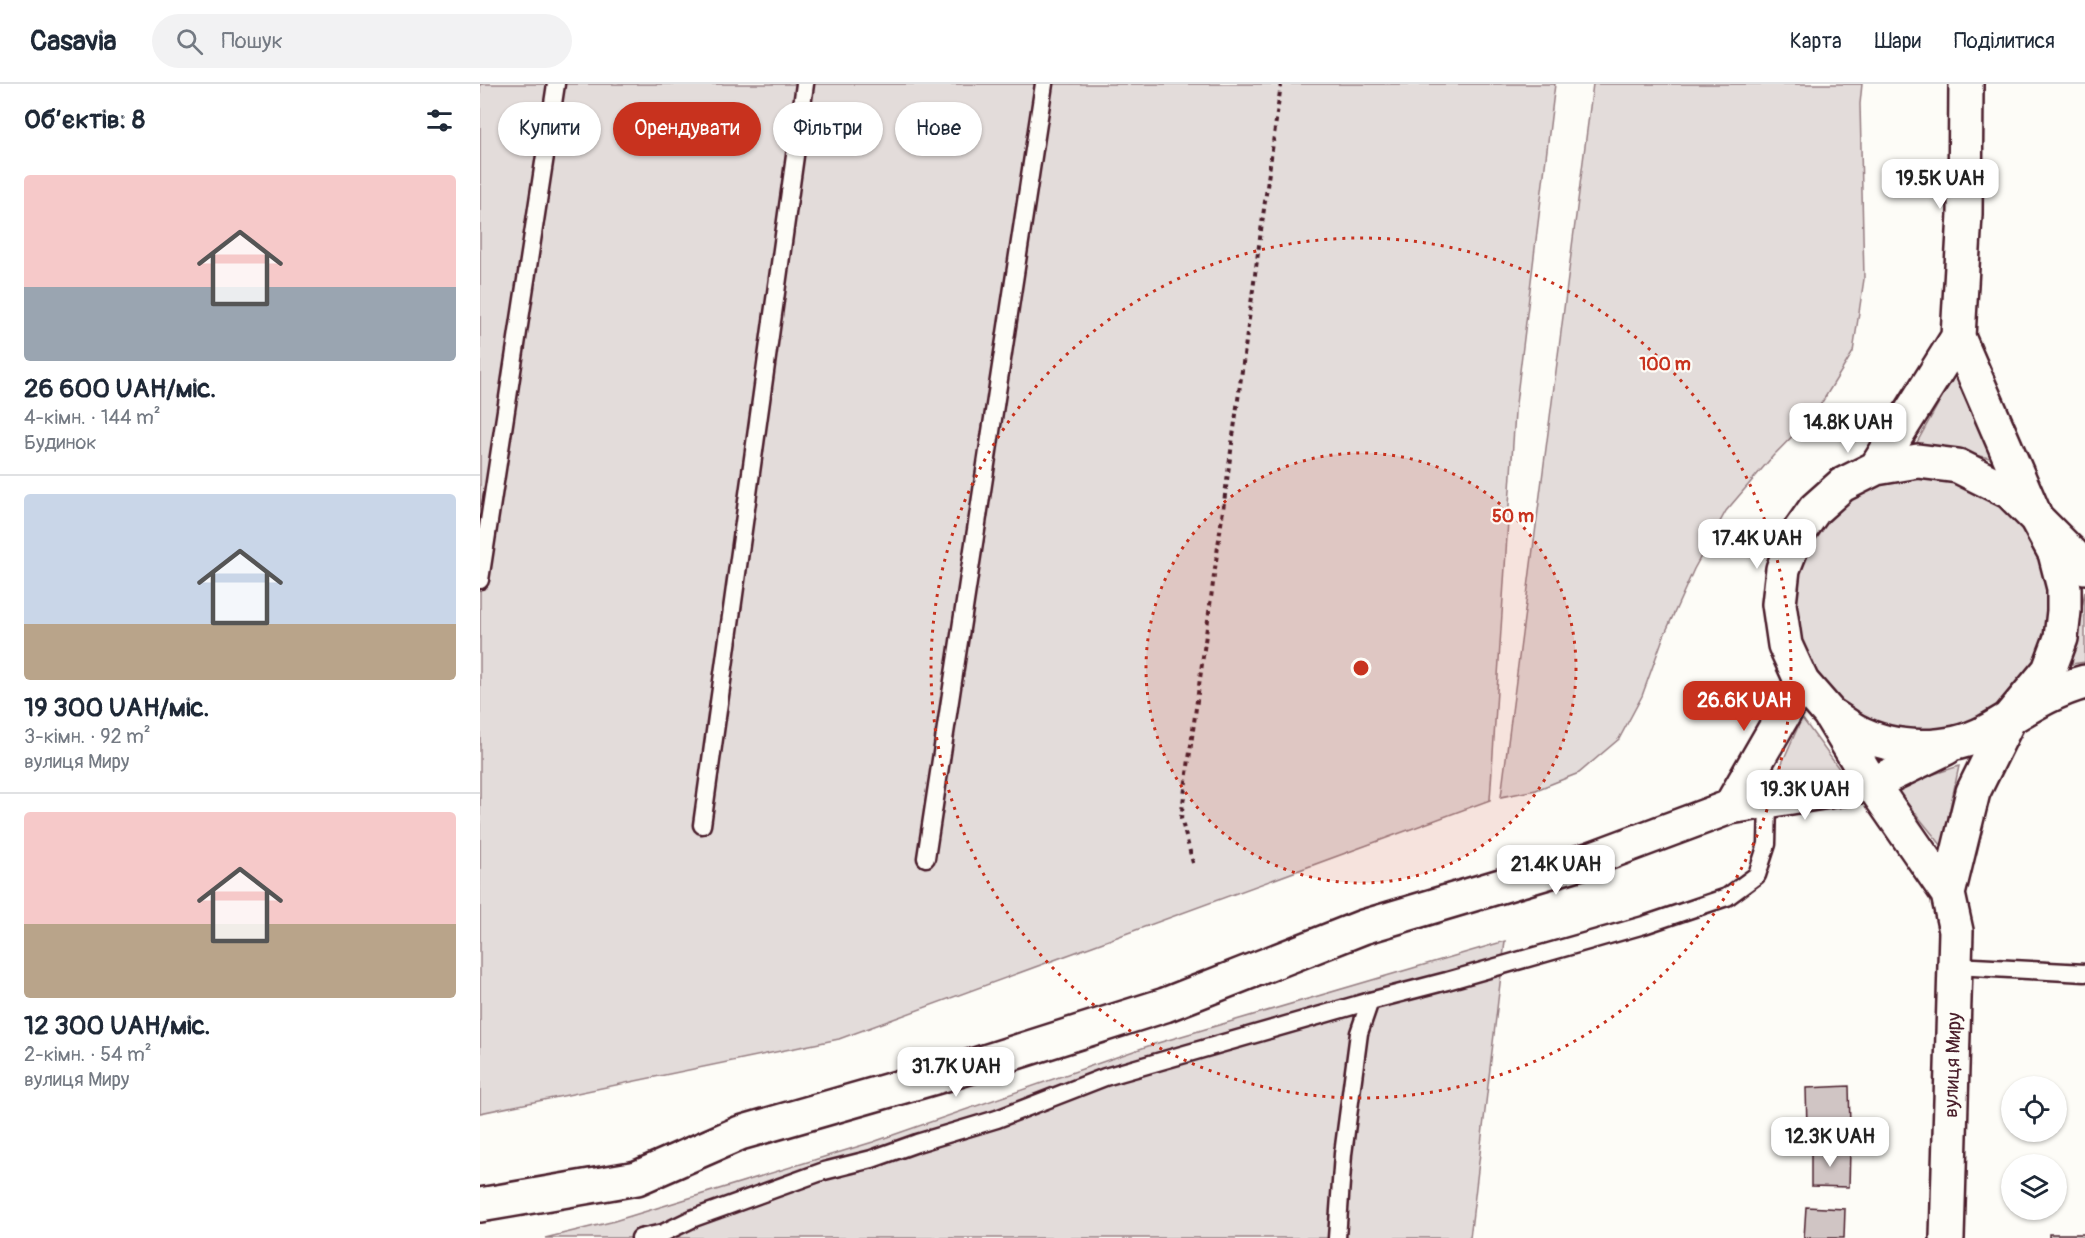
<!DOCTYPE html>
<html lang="uk">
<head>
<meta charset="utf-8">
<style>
  body { margin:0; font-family:Pangolin,sans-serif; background:#f2f2f3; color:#1f2937; height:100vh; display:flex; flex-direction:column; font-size:22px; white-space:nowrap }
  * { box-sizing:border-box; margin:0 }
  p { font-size:20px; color:#747a83 }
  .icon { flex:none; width:33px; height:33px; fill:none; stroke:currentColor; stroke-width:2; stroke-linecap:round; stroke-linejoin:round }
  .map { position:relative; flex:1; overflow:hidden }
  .side { display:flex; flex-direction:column; background:#fff; width:480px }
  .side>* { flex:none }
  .banner { position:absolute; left:18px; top:18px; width:570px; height:54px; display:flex; gap:12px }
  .buttons { position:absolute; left:1521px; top:992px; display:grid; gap:12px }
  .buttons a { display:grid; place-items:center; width:66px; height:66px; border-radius:50%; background:#fff; box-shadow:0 2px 4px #0004; font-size:30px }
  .price { position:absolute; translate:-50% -51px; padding:0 14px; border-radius:12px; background:#fff; color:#222; font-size:20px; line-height:39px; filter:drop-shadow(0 2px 3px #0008) }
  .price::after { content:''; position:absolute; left:50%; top:36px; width:18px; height:14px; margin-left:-9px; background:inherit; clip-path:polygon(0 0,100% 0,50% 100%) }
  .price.current { background:#c8321e; color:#fff }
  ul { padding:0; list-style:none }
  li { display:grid; align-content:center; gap:12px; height:318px; padding:0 24px }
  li+li { border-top:2px solid #e0e1e3 }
  li span { display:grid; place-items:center; height:186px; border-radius:6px; color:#555 }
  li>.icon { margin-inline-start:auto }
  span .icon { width:108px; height:108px; fill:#fffc; stroke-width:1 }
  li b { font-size:26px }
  h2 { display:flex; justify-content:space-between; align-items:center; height:72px; padding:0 24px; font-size:26px }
  .pill { padding:0 21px; border-radius:27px; background:#fff; box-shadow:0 2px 4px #0004; font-size:21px; line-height:54px }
  .pill.current { background:#c8321e; color:#fff }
  header { display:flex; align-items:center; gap:36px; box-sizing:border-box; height:84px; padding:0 30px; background:#fff; border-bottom:2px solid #e0e1e3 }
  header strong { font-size:28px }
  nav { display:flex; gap:33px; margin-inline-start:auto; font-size:21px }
  .search { width:420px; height:54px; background:#f2f2f3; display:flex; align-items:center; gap:15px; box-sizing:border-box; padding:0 21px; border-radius:33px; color:#747a83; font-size:22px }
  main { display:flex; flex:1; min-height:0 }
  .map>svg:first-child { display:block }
  .green { fill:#e3dcda; stroke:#967e82; stroke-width:1.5 }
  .building { fill:#d0c5c4; stroke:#4a1f2b; stroke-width:1.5 }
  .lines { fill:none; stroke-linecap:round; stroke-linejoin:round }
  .lane-casing { stroke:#4a1f2b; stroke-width:21 }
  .street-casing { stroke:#4a1f2b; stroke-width:38 }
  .secondary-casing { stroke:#4a1f2b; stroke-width:38 }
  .path { stroke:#4a1f2b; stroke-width:4; stroke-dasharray:4.5 4.5; stroke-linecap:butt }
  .lane { stroke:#fdfcf7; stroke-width:16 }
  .street { stroke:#fdfcf7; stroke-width:33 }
  .secondary { stroke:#fdfcf7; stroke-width:33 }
  .ring { fill:none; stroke:#c8321e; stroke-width:3; stroke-dasharray:3 6 }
  .labels { text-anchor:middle; stroke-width:4.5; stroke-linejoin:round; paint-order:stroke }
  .street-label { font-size:20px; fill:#4a1f2b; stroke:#fdfcf7 }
  .centre { fill:#c8321e; stroke:#fdfcf7; stroke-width:3 }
  .ring-label { font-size:18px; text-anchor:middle; font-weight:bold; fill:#c8321e; stroke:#fdfcf7; stroke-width:4.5; stroke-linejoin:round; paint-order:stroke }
</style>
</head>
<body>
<header>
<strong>Casavia</strong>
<div class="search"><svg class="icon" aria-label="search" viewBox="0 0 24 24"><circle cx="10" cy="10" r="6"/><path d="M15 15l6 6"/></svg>Пошук</div>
<nav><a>Карта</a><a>Шари</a><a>Поділитися</a></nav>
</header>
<main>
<section class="side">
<h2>Об’єктів: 8<svg class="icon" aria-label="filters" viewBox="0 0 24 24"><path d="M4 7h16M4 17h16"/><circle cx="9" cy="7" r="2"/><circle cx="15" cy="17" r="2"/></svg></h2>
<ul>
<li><span style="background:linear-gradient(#f6c9c9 60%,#9aa5b1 0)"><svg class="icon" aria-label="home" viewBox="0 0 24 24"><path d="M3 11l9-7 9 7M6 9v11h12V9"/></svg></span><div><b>26 600 UAH/міс.</b><p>4-кімн. · 144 m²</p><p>Будинок</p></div></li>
<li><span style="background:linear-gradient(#c9d6e8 70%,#b9a48a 0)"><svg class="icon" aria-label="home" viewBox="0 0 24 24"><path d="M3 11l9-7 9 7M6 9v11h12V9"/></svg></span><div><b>19 300 UAH/міс.</b><p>3-кімн. · 92 m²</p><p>вулиця Миру</p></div></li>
<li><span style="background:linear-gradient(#f6c9c9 60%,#b9a48a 0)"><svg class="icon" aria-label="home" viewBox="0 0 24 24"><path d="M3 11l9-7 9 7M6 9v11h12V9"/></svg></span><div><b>12 300 UAH/міс.</b><p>2-кімн. · 54 m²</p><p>вулиця Миру</p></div></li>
</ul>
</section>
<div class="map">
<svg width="1605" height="1154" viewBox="0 0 1605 1154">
  <rect width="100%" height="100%" fill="#fdfcf7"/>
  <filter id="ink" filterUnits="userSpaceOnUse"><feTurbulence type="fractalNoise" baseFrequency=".0167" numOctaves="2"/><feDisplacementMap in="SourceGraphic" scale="12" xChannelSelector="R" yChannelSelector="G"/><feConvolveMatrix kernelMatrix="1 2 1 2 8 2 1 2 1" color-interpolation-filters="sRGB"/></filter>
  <g filter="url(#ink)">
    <path class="green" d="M0,0h1075l-40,328 -25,388 -651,239 -359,74z
      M1113,0h269l-2,20 4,175 -11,73 -37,60 -43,44 -47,55 -32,58 -31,69 -21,58 -23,43 -40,34 -43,17 -35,7z
      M1476,288l35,86 -76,-12z
      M1312 522a129 129 0 1 1 258 0a129 129 0 1 1-258 0Z
      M1605,507v71l-13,2z
      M1322,634l38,52 -70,20z
      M1479,682l-17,80 -48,-59z
      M1025,857l-35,297h-925l66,-16 262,-80 278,-97z"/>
    <path class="building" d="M1369,1002l1,40 -43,2 -1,-40z
      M1331,1066h39l-1,37 -38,-1z
      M1326,1123l39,2 -1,29h-40z
      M1569,1150h36v4h-36z"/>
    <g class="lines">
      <g class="lane-casing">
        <path id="lane" d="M0,496l76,-496
          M222,741l103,-741
          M446,774l118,-774
          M1475,882l130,7
          M160,1154l23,-5 31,-15 130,-47 48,-12 45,-16 80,-24 108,-42 265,-76
          M857,1154l6,-84 16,-121 11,-32 77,-20 197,-56 83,-28 30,-22 10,-31 1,-43"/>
      </g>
      <g class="street-casing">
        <path id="street" d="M1250,723l72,-125
          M0,1121l157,-27 103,-45 213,-61 212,-67 198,-78 225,-67 142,-53 142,-23"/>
      </g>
      <g class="secondary-casing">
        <path id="secondary" d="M1396,384l82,-131
          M1353,632c8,5 15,11 23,15 38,20 92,21 130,1 32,-18 63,-41 99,-50
          M1392,700l74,-36
          M1468,810l25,-102 37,-75 39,-47 12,-32 3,-27v-23l-9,-35 -19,-35 -78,-181 7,-123 1,-130
          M1467,1154l9,-307 -8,-37 -76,-110 -43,-71 -27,-31 -17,-37 -6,-41 4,-35 13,-33 19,-27 27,-24 34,-17 42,-7 40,5 52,26 75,75"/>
      </g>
      <path class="path" d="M713,779l-12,-45 100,-734"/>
      <use href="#lane" class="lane"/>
      <use href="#street" class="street"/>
      <use href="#secondary" class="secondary"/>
    </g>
  </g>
  <circle cx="881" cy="584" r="215" fill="#c8321e" fill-opacity=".12"/>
  <g class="ring">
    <circle cx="881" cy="584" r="215"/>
    <circle cx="881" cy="584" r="430"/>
  </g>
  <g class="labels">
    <g class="street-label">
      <text transform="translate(1472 981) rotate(-88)" y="7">вулиця Миру</text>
    </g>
  </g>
  <circle cx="881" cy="584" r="9" class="centre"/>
  <g class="ring-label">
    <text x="1185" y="286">100 m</text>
    <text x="1033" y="438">50 m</text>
  </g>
</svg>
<div class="buttons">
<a><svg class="icon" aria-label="locate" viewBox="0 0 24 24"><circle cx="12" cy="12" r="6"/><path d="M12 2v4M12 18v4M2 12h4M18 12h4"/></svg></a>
<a><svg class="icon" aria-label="layers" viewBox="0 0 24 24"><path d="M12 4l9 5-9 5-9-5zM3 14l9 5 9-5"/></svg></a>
</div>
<b class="price" style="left:1460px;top:126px">19.5K UAH</b>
<b class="price" style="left:1368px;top:370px">14.8K UAH</b>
<b class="price" style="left:1277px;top:486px">17.4K UAH</b>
<b class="price current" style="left:1264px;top:648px">26.6K UAH</b>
<b class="price" style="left:1325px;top:737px">19.3K UAH</b>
<b class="price" style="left:1076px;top:812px">21.4K UAH</b>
<b class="price" style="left:476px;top:1014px">31.7K UAH</b>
<b class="price" style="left:1350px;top:1084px">12.3K UAH</b>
<div class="banner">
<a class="pill">Купити</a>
<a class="pill current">Орендувати</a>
<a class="pill">Фільтри</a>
<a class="pill">Нове</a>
</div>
</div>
</main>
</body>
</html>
